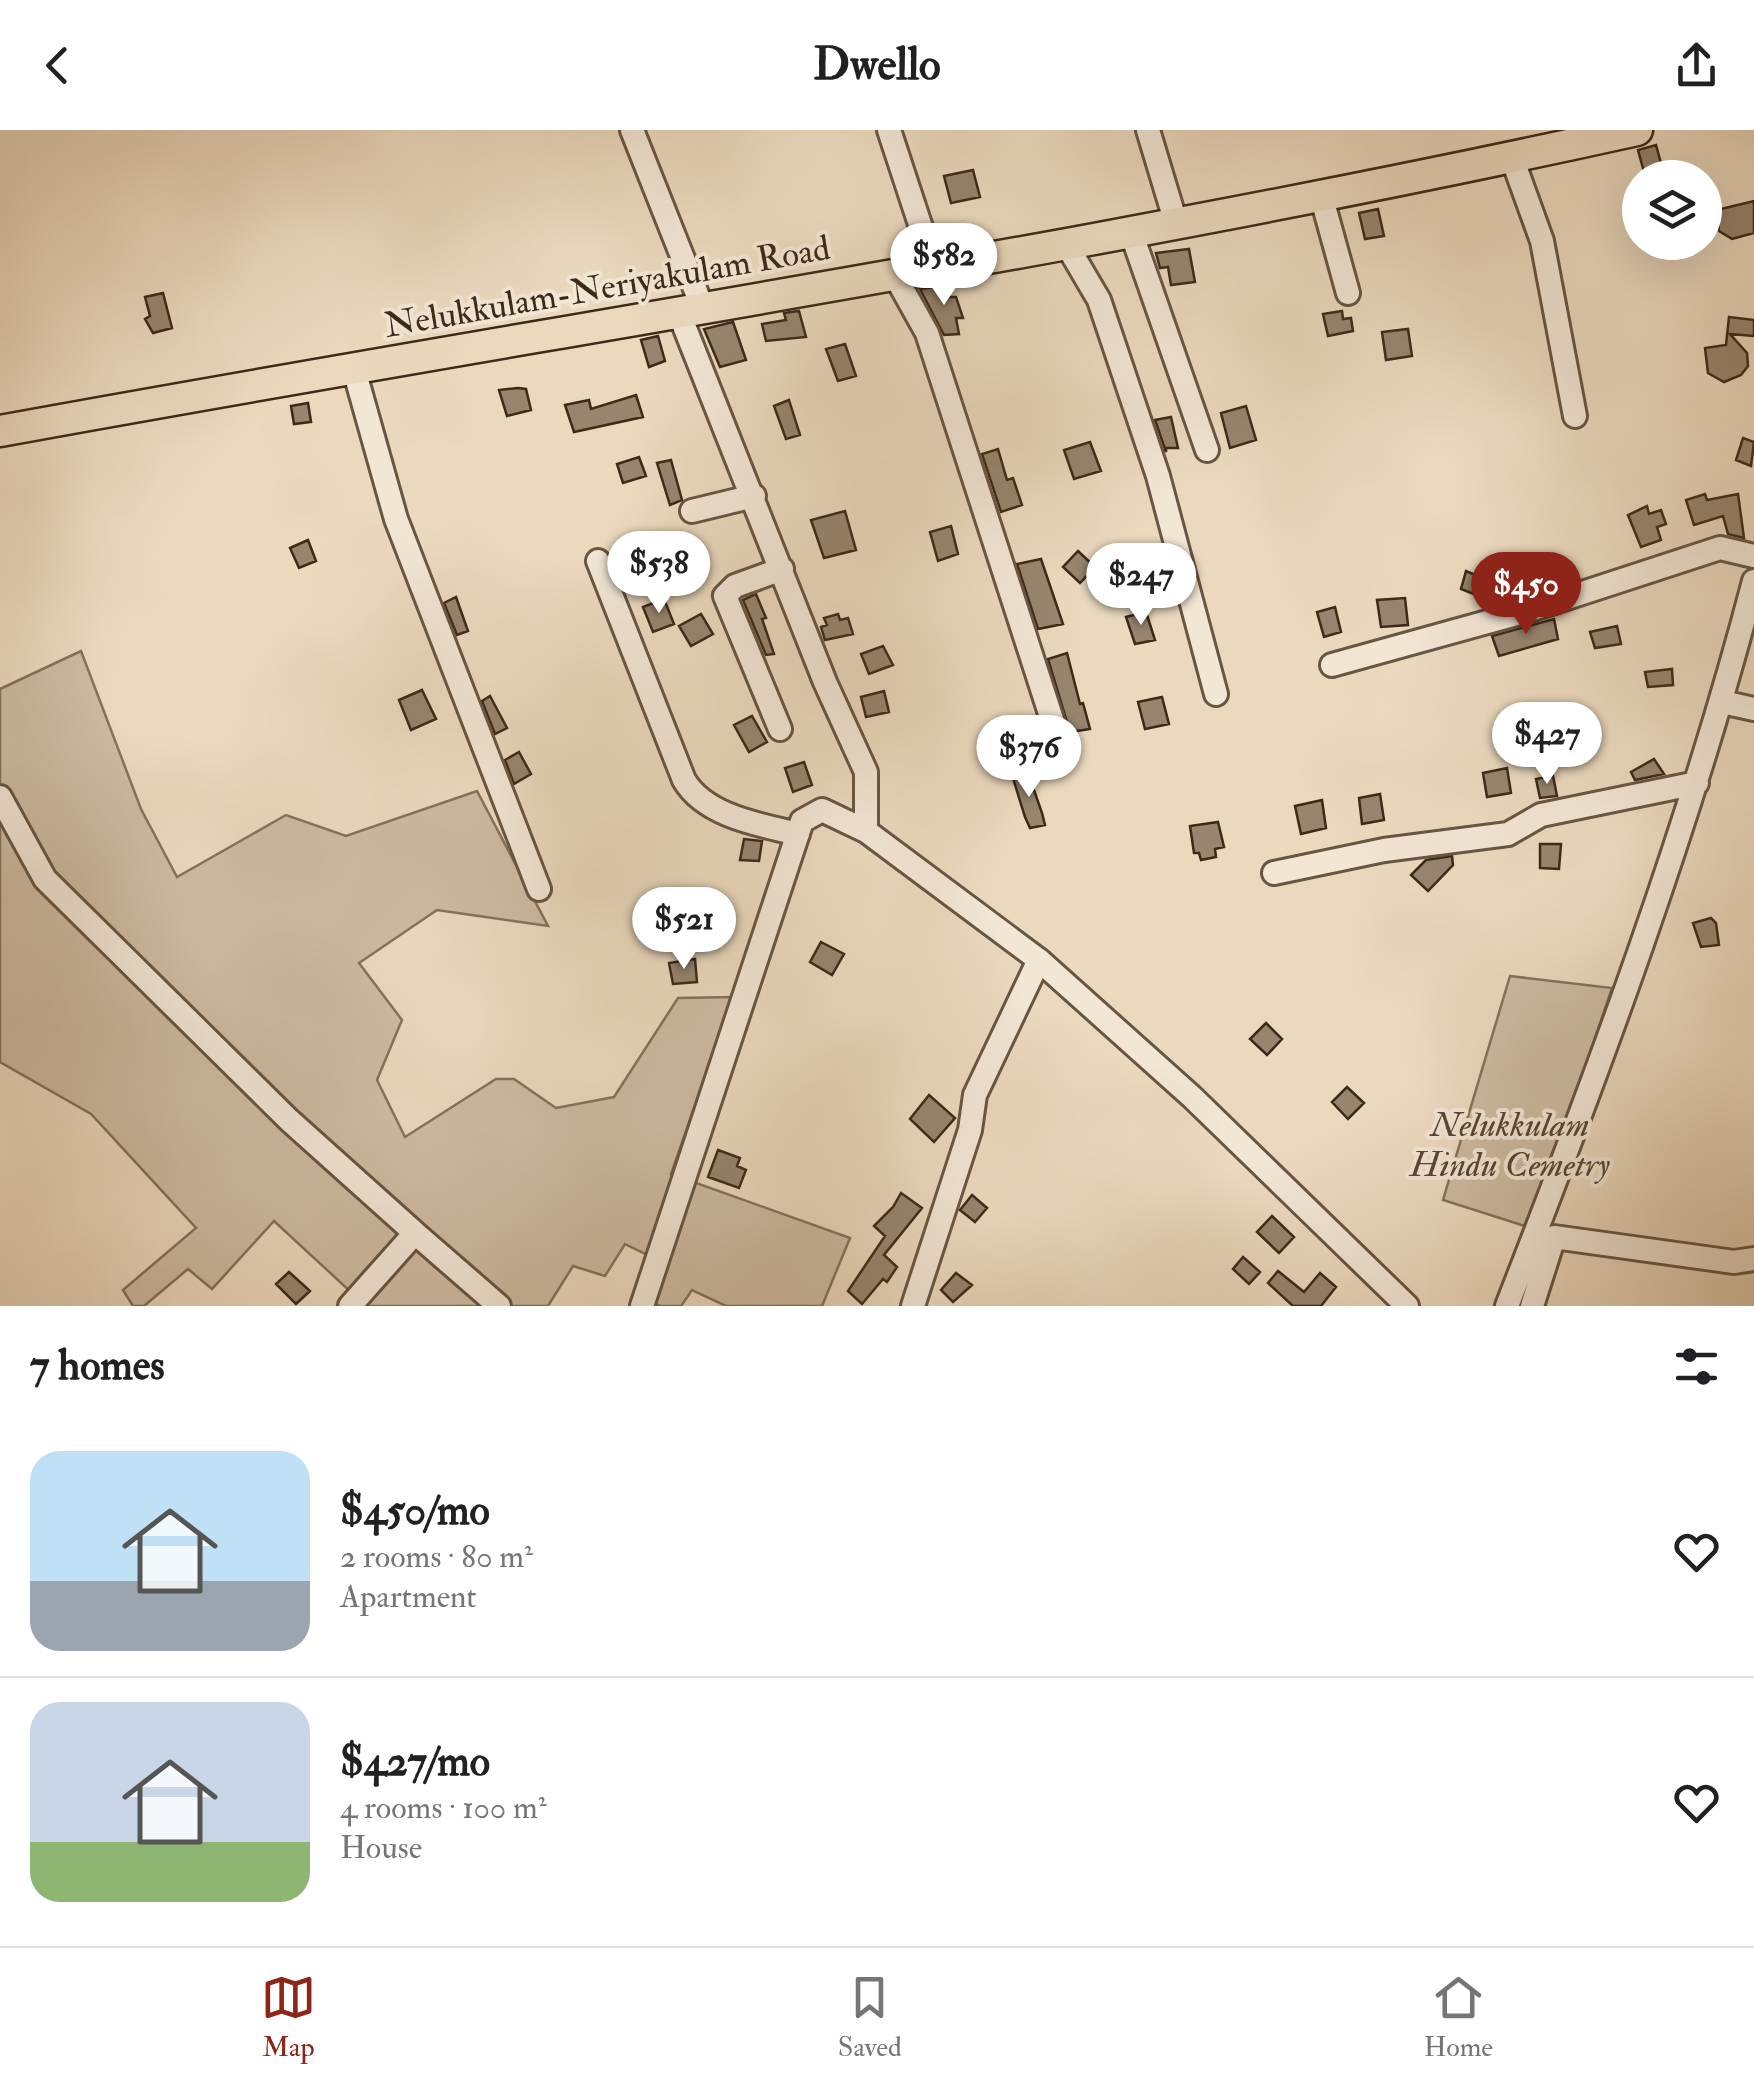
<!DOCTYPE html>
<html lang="en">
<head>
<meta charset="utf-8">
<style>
  body { margin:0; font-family:"IM FELL Double Pica",serif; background:#f6f6f6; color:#202124; height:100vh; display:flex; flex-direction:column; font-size:38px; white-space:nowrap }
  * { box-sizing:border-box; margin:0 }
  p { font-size:32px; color:#757577 }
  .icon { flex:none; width:55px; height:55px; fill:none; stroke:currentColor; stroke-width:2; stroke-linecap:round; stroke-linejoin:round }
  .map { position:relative; height:1176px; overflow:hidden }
  .details { display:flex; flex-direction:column; background:#fff; flex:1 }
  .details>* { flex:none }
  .fabs { position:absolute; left:1622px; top:30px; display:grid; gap:20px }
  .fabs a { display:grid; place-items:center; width:100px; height:100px; border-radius:50%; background:#fff; box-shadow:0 10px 40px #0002; font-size:50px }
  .price { position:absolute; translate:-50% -85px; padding:0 22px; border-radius:35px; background:#fff; color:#222; font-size:32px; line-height:65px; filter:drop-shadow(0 2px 5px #0008) }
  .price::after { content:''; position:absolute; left:50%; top:60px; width:30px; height:22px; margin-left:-15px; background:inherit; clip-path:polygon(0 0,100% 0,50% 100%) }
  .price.current { background:#8f2418; color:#fff }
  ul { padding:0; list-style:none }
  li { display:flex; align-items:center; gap:30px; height:250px; padding:0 30px }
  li+li { border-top:2px solid #e0e0e0 }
  li span { display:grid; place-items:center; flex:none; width:280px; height:200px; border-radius:30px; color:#555 }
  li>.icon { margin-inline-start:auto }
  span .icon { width:120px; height:120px; fill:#fffc; stroke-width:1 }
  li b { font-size:42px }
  h2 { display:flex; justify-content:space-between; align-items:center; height:120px; padding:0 30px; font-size:42px }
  header { display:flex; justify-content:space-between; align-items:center; height:130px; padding:0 30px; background:#fff; font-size:45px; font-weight:700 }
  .tab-bar { display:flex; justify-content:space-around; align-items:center; height:140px; border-top:2px solid #e0e0e0; background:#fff; font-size:28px; color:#757577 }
  .tab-bar a { display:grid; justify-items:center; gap:5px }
  .tab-bar .current { color:#8f2418 }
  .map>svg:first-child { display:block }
  .green { fill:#cdbba2; stroke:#84725d; stroke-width:2.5 }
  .building { fill:#97856e; stroke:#3c2918; stroke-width:2.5 }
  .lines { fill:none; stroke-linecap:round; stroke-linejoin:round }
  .minor-casing { stroke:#685542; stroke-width:28 }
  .major-casing { stroke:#3c2918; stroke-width:35 }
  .minor { stroke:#f2e6d5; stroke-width:22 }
  .major { stroke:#ebd9be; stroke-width:30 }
  .labels { text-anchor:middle; stroke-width:8; stroke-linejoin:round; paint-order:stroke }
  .street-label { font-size:35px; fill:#3c2918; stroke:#f2e6d5 }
  .park-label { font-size:35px; font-style:italic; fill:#594634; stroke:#f2e6d5 }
</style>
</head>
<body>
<header><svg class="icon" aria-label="back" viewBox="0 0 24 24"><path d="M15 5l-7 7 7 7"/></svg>Dwello<svg class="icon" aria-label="share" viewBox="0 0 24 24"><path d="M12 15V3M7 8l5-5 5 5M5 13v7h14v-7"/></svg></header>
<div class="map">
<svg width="1754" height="1176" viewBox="0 0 1754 1176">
  <rect width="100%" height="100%" fill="#ebd9be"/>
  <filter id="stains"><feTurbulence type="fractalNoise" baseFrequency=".002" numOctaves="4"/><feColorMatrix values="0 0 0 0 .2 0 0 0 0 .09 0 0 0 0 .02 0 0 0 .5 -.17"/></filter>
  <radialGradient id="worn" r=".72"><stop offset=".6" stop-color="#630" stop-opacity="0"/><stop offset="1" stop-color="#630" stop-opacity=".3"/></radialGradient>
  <path class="green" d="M81,521l60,158 36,68 109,-62 60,21 131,-45 71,135 -111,-16 -78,53 43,57 -25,60 28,57 91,-58h18l42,29 58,-11 64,-99 55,-1 -62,177 179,64 -28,68h-96l-34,-16 -11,16h-20l-27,-10 20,-38 -29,-14 -20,32 -32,-10 -25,40h-182l-92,-85 -62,68 -24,-20 -44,37h-11l-10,-16 73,-62 -105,-114 -91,-52v-373z
    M1510,846l102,12 -81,240 -88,-28z"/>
  <path class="building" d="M1656,15l6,22 -18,5 -6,-22z
    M973,40l7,27 -29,6 -7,-27z
    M1754,71v32l-22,6 -13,-8 -2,-21z
    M1378,79l6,27 -19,3 -6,-26z
    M1189,119l6,33 -24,3 -3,-18 -8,1 -4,-15z
    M947,155l2,12h7l7,21h-7l3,16 -15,1 -24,-46z
    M163,163l9,35 -19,5 -8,-14 5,-3 -5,-19z
    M799,181l7,26 -40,4 -4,-17 24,-4 -2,-7z
    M1342,181l1,8 8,-1 2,13 -25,5 -5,-22z
    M1729,187l25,3v16l-24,-2 17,19 1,13 -7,9 -17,7 -16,-9 -3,-25 21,-3z
    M733,192l13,38 -26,7 -16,-38z
    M1408,199l4,27 -26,4 -4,-28z
    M658,206l7,25 -16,6 -8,-27z
    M845,214l11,32 -18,5 -12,-32z
    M518,258l8,1 5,21 -24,6 -8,-26z
    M636,265l7,22 -69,15 -9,-27 24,-5 2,9z
    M789,270l11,35 -14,4 -12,-33z
    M308,273l3,19 -17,2 -3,-18z
    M1246,276l10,34 -26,8 -9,-35z
    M1171,287l7,31h-12v4l-11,-32z
    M1743,308l11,4 -3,24 -15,-6z
    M1090,312l11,29 -27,8 -10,-29z
    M998,319l9,31 6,-2 9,27 -21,7 -19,-58z
    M639,327l7,19 -23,7 -6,-19z
    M671,330l11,40 -12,5 -13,-42z
    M1705,364l2,6 31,-6 6,44 -16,-4 -5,-18 -29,9 -8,-25z
    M1647,376l2,8 12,-4 5,14 -9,3 4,13 -20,7 -13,-32z
    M845,381l11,39 -32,8 -13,-38z
    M951,396l7,28 -20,7 -8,-29z
    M308,410l8,21 -17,7 -9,-20z
    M1078,421l17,16 -15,16 -17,-16z
    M637,422l9,21 -23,10 -9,-21z
    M1041,429l22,65 -25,5 -21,-65z
    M1539,430l5,24 -26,6 -7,-23z
    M1466,441l23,10 -5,17 -23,-9z
    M756,464l10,24 -4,1 12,35 -8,1 -23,-55z
    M456,467l12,34 -11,4 -13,-32z
    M1405,468l3,27 -27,2 -4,-27z
    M664,469l10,25 -21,8 -10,-25z
    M1335,477l6,25 -17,5 -7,-25z
    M1146,482l9,28 -20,4 -9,-27z
    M701,484l12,20 -22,12 -12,-20z
    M838,484l2,6 8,-2 5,16 -28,6 -4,-13 6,-2 -3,-7z
    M1554,489l4,20 -59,17 -7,-20z
    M1617,496l4,18 -26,4 -5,-16z
    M883,516l10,19 -24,9 -8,-20z
    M1067,523l13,51 3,-1 7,26 -20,3 -22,-73z
    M1672,539l1,16 -25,2 -3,-15z
    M422,560l14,29 -25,11 -12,-30z
    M884,561l5,21 -23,5 -5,-20z
    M490,566l17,32 -12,6 -13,-33z
    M1162,567l7,27 -24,5 -7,-27z
    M752,586l15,26 -18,10 -15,-27z
    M519,622l12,22 -17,10 -9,-24z
    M1654,629l10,15 -29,6 -4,-8z
    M804,632l8,23 -19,7 -8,-24z
    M1507,638l4,25 -24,4 -4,-24z
    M1027,640l15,43 3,12 -15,3 -5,-11 -13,-42z
    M1553,646l4,20 -17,2 -4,-19z
    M1380,664l4,26 -22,4 -3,-26z
    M1322,670l4,28 -25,6 -6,-28z
    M1218,692l6,25 -9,2 1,8 -15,3 -2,-7h-5l-4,-27z
    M744,709l18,2 -3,20 -19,-1z
    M1540,714h21l-2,25 -19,-1z
    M1452,726l1,9 -25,26 -17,-16 15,-15z
    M1711,788l5,5 3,22 -18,2 -8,-24z
    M821,812l23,12 -12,21 -22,-13z
    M695,829l2,23 -24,2 -4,-21z
    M1266,893l16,16 -15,16 -17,-16z
    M1347,957l17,16 -16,16 -16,-17z
    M929,965l26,23 -21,24 -24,-23z
    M718,1020l22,8 -3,8 9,4 -7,18 -31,-11z
    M901,1063l21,15 -38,47 13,12 -10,15 -4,-3 -21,25 -14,-13 37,-55 -11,-10 19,-19z
    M972,1065l15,13 -12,14 -15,-12z
    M1272,1086l22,21 -15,16 -22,-21z
    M1243,1127l17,15 -11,12 -16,-15z
    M1278,1141l26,21 16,-19 16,14 -15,19h-28l-25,-23z
    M289,1142l21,19 -14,13 -20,-20z
    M956,1143l16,12 -19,17 -12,-12z"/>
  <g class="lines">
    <g class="minor-casing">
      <path id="minor" d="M632,0l71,179
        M889,0l45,137
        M1148,0l28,93
        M1512,28l30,83 33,175
        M1321,65l27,98
        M1131,102l76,218
        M1065,112l34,58 59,176 58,218
        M894,144l33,59 128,396
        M679,183l146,369 41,90v59
        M353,236l43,153 143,370
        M692,381l62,-15
        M598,431l86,219c21,36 76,45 114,54
        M1332,535l195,-54 193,-63 34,8
        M1722,572l32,7
        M780,599l-55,-133 10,-10 47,-17
        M0,667l45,82 244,241 126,113
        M1274,743l110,-23 124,-16 33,-19 156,-32
        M350,1176l65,-73 84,73
        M642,1176l160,-485 20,-11 44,21 173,129 153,137 215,209
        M913,1176l57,-176 5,-35 64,-135
        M1507,1176c92,-236 183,-480 247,-725
        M1532,1176l22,-69 180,25 20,-3"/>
    </g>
    <g class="major-casing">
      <path id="major" d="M0,301c546,-100 1095,-181 1637,-301"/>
    </g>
    <use href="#minor" class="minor"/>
    <use href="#major" class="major"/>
  </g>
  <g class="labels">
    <g class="street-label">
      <text transform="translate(607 156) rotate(-10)" y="12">Nelukkulam-Neriyakulam Road</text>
    </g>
    <g class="park-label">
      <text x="1510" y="1006">Nelukkulam<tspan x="1510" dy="40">Hindu Cemetry</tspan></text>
    </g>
  </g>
  <rect width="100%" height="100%" filter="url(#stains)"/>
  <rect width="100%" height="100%" fill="url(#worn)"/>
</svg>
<div class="fabs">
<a><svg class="icon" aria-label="layers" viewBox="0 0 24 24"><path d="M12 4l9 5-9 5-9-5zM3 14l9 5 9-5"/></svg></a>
</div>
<b class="price" style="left:944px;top:178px">$582</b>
<b class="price" style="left:659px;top:486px">$538</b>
<b class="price" style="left:1141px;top:498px">$247</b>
<b class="price current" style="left:1526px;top:507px">$450</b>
<b class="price" style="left:1547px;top:657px">$427</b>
<b class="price" style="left:1029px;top:670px">$376</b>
<b class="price" style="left:684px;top:842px">$521</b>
</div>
<section class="details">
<h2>7 homes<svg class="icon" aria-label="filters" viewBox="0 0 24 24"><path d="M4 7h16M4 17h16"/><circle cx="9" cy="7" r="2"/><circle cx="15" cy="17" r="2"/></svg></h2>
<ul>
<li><span style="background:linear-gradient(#bfe0f5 65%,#9aa5b1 0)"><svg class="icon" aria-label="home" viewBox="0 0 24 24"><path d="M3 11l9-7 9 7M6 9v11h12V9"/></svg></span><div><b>$450/mo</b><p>2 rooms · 80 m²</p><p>Apartment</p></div><svg class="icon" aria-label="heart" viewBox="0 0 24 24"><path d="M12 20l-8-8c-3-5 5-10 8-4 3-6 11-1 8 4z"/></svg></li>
<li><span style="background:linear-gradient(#c9d6e8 70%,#8fb573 0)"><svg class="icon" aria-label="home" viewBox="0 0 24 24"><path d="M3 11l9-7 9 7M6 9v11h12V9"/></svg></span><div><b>$427/mo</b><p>4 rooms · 100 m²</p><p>House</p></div><svg class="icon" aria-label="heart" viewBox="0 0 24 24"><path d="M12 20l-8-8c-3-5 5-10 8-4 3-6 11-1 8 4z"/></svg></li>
</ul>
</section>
<nav class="tab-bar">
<a class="current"><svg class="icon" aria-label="map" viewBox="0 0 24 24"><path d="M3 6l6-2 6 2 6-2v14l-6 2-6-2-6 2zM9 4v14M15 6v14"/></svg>Map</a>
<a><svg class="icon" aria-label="saved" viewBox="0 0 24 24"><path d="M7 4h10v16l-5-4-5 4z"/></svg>Saved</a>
<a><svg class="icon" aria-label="home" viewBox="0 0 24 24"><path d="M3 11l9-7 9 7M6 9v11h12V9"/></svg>Home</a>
</nav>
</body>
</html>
